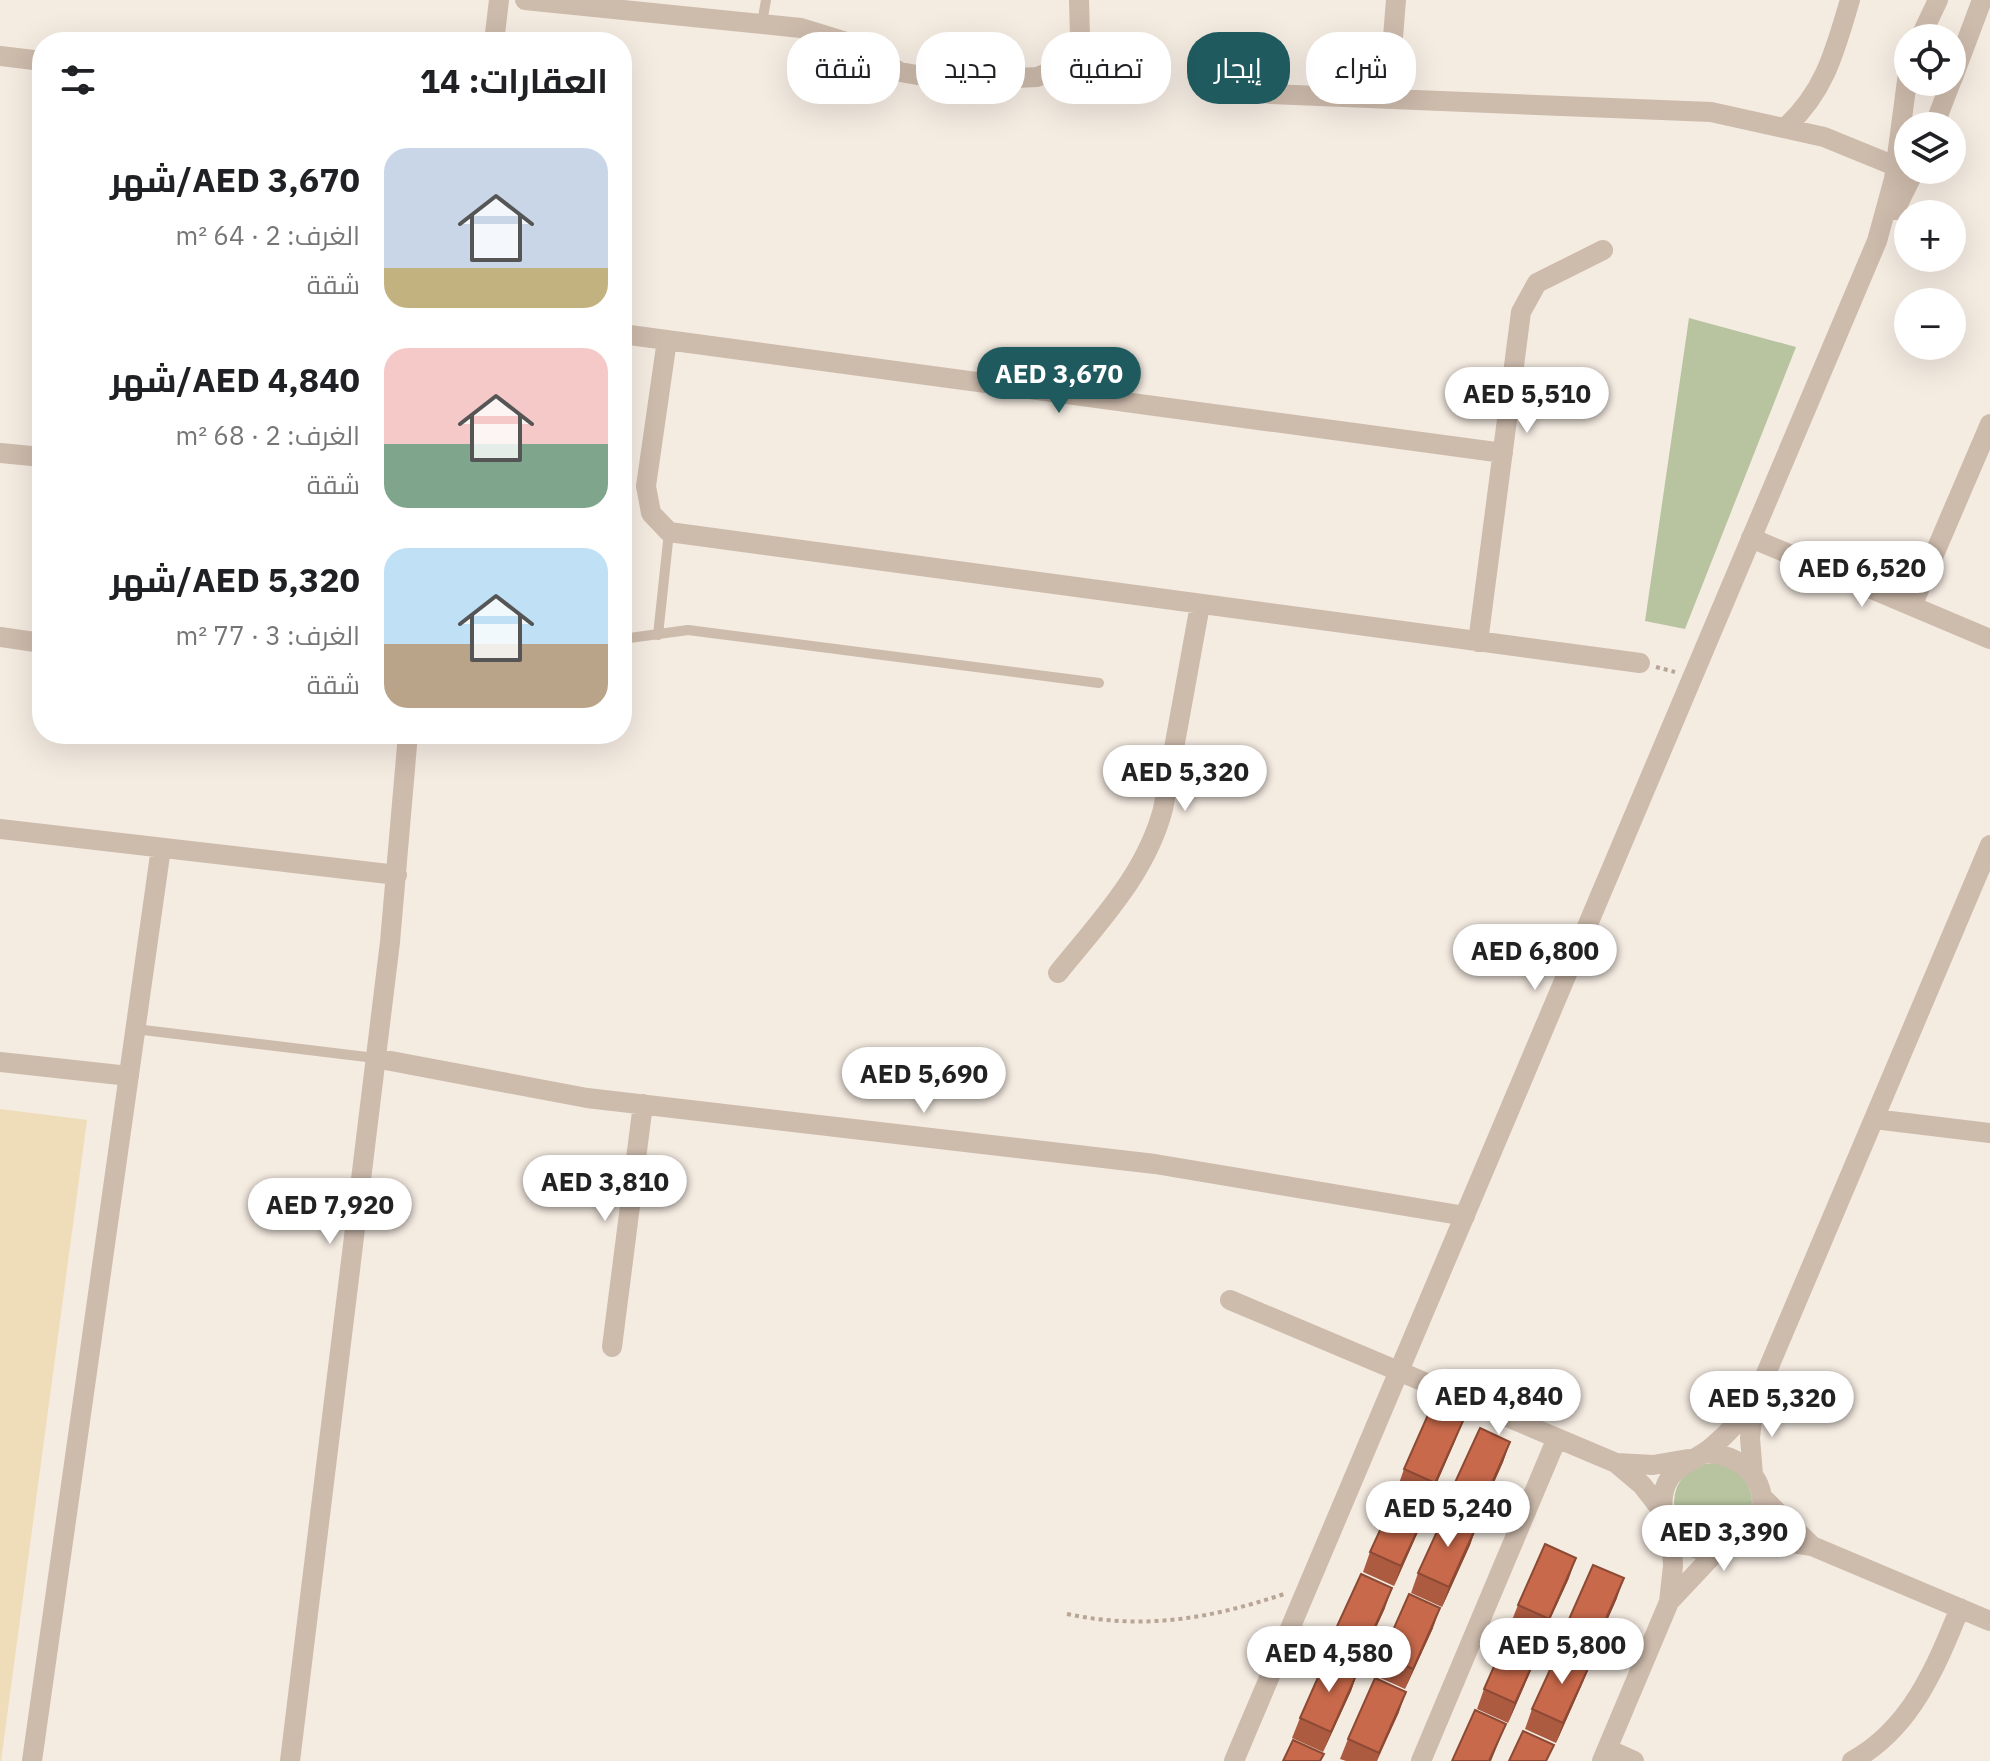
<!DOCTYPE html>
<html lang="ar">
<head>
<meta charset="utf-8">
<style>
  body { margin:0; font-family:"IBM Plex Sans",Cairo,sans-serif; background:#f6f6f6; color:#202124; direction:rtl; height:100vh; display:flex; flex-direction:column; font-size:30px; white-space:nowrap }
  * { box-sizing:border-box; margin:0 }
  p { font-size:26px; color:#757577 }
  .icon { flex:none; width:44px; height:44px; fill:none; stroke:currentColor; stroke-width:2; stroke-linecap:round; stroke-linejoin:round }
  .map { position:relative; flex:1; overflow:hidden; direction:ltr }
  .sheet { position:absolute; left:32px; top:32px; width:600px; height:712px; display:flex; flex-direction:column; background:#fff; border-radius:32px; box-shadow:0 8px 32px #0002; direction:rtl }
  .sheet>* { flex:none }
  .hud { position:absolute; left:656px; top:32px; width:760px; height:72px; direction:rtl; display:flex; gap:16px }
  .controls { position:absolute; left:1894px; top:24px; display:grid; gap:16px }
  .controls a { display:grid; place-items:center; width:72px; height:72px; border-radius:50%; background:#fff; box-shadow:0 8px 32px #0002; font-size:40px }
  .price { position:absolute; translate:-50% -68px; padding:0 18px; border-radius:28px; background:#fff; color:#222; font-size:26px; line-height:52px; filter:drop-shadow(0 2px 4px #0008) }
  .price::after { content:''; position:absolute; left:50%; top:48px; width:24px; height:18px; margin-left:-12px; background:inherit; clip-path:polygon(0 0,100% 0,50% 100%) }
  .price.on { background:#1f5a5e; color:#fff }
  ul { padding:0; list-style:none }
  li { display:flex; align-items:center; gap:24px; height:200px; padding:0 24px }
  li span { display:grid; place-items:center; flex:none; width:224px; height:160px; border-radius:24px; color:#555 }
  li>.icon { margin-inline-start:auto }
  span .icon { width:96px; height:96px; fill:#fffc; stroke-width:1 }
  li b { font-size:34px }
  h2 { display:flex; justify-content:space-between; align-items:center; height:96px; padding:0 24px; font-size:34px }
  .tag { padding:0 28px; border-radius:32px; background:#fff; box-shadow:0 8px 32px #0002; font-size:28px; line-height:72px }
  .tag.on { background:#1f5a5e; color:#fff }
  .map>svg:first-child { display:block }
  .green { fill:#b8c4a0 }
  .sand { fill:#efdcb8 }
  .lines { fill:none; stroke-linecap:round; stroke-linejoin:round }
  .path { stroke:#b9a596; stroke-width:4; stroke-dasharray:4 4; stroke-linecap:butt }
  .service { stroke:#cdbbac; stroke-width:10 }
  .minor { stroke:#cdbbac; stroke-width:20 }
  .tertiary { stroke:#cdbbac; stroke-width:20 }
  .wall { fill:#ac5a40 }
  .shaded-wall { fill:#8c4a34 }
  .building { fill:#c8694b; stroke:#8c4a34; stroke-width:2 }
</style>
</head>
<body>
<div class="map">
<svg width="1990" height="1761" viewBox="0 0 1990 1761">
  <rect width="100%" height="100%" fill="#f4ebe1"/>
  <path class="green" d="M1689,318l107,29 -111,282 -40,-8z
    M1674 1502a39 39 0 1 1 78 0a39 39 0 1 1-78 0Z"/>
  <path class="sand" d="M0,1109l87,11 -86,641h-1z"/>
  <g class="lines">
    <path class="path" d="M1656,667l19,5
      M1067,1614c77,16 142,5 217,-20"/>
    <path class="service" d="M762,23l4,-23
      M658,635l11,-103
      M622,639l66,-9 411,53
      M135,1029l240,29"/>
    <path class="minor" d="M525,0l276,28 52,16 47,28 52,9 85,-4 23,-9 13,-14 7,-17 -1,-37
      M494,42l5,-42
      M0,56l42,5
      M1269,94l442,18 113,25 71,29
      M1388,99l8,-99
      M1787,126c39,-37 48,-76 63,-126
      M622,334l881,119
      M667,340l-21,146 5,27 18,19 971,131
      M0,453l42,4
      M1751,538l239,101
      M1912,606l78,-182
      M0,637l42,6
      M1478,642l43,-330 16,-29 66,-33
      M0,829l397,46
      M1058,973c41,-51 88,-99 105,-164l37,-204
      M375,1058l212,40 568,66 310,52
      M0,1062l129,14
      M1874,1119l116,14
      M1230,1300l386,163 26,22 21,27
      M612,1347l31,-243
      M1705,1453c33,0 66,26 55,63 -17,57 -105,40 -97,-20 4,-30 30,-33 49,-49 16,-14 30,-29 42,-45
      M1616,1463l37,2 35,-6
      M1753,1475l-3,-37 4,-36 236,-557
      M1761,1496l51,50
      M1740,1544l36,-3 36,5 178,75
      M1669,1602l47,-50
      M1607,1749l27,12
      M32,1761l129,-913
      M290,1761l100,-819 18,-208
      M1421,1761l136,-323
      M1602,1761l67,-159 4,-36 -2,-35
      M1852,1761c59,-32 84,-94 108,-153"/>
    <path class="tertiary" d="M1920,38l18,-38
      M1952,80l30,-80
      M1934,126l17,-44
      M1895,210l20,-40
      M1234,1761l643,-1520 17,-62 14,-106"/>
  </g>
  <path class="wall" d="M1463,1421l-8,20 -27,62 -31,-14 7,-20z
    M1510,1442l-7,20 -27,61 -31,-14 7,-20z
    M1421,1525l-27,61 -31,-14 7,-20z
    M1477,1525l-7,20 -28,62 -31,-14 7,-20z
    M1569,1578l-28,61 -31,-14 8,-20z
    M1617,1598l-27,61 -32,-13 8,-20z
    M1385,1608l-28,61 -31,-14 7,-20z
    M1433,1628l-28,61 -31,-14 8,-20z
    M1535,1661l-27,62 -31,-14 7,-20z
    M1591,1662l-8,20 -27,61 -31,-14 7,-20z
    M1358,1671l-7,20 -28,61 -31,-14 8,-20z
    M1399,1712l-22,49h-31l-6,-2 8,-20z"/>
  <path class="shaded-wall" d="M1463,1421l-8,20 -27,62 7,-20z
    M1510,1442l-7,20 -27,61 7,-20z
    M1429,1505l-8,20 -27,61 7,-20z
    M1477,1525l-7,20 -28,62 7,-20z
    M1576,1558l-7,20 -28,61 8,-20z
    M1624,1578l-7,20 -27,61 7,-20z
    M1392,1588l-7,20 -28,61 8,-20z
    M1440,1608l-7,20 -28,61 8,-20z
    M1543,1641l-8,20 -27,62 7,-20z
    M1591,1662l-8,20 -27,61 7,-20z
    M1358,1671l-7,20 -28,61 8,-20z
    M1406,1692l-7,20 -23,49 3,-8z
    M1506,1724l-15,37h-2z"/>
  <path class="building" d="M1431,1408l32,13 -28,62 -31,-14z
    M1480,1428l30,14 -27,61 -31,-14z
    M1398,1491l31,14 -28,61 -31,-14z
    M1446,1512l31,13 -28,62 -31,-14z
    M1545,1544l31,14 -27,61 -31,-14z
    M1593,1565l31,13 -27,61 -31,-13z
    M1361,1574l31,14 -27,61 -32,-14z
    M1409,1594l31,14 -27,61 -31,-14z
    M1511,1628l32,13 -28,62 -31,-14z
    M1560,1648l31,14 -28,61 -31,-14z
    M1327,1657l31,14 -27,61 -31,-14z
    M1375,1678l31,14 -27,61 -31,-14z
    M1475,1710l31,14 -17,37h-37z
    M1523,1731l31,14 -8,16h-37z
    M1293,1740l31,14 -4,7h-37z"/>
</svg>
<div class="controls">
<a><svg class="icon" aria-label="locate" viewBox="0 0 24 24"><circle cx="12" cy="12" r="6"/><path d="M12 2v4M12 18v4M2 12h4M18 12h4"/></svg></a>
<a><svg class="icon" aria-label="layers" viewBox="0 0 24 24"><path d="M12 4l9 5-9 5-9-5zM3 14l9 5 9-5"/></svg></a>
<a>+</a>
<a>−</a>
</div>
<b class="price on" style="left:1059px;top:415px">AED 3,670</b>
<b class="price" style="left:1527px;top:435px">AED 5,510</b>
<b class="price" style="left:1862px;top:609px">AED 6,520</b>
<b class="price" style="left:1185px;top:813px">AED 5,320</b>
<b class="price" style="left:1535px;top:992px">AED 6,800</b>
<b class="price" style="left:924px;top:1115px">AED 5,690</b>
<b class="price" style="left:605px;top:1223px">AED 3,810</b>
<b class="price" style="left:330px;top:1246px">AED 7,920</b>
<b class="price" style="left:1499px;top:1437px">AED 4,840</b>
<b class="price" style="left:1772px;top:1439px">AED 5,320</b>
<b class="price" style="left:1448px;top:1549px">AED 5,240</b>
<b class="price" style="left:1724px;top:1573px">AED 3,390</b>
<b class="price" style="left:1562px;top:1686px">AED 5,800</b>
<b class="price" style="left:1329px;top:1694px">AED 4,580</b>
<div class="hud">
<a class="tag">شراء</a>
<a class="tag on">إيجار</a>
<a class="tag">تصفية</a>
<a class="tag">جديد</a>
<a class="tag">شقة</a>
</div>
<section class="sheet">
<h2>العقارات: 14<svg class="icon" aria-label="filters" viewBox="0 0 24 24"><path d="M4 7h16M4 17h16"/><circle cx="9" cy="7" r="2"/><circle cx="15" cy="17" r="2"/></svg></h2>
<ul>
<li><span style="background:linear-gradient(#c9d6e8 75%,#c2b280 0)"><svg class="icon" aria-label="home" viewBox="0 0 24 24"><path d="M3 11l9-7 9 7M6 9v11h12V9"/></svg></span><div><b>AED 3,670/شهر</b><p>الغرف: 2 · 64 m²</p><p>شقة</p></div></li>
<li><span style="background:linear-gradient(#f6c9c9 60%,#7fa58c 0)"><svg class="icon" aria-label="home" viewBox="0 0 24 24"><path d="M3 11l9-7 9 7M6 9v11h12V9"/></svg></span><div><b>AED 4,840/شهر</b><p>الغرف: 2 · 68 m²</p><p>شقة</p></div></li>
<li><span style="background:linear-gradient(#bfe0f5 60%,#b9a48a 0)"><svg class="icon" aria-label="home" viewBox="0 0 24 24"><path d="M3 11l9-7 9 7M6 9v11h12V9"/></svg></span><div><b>AED 5,320/شهر</b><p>الغرف: 3 · 77 m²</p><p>شقة</p></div></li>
</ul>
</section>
</div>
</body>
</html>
